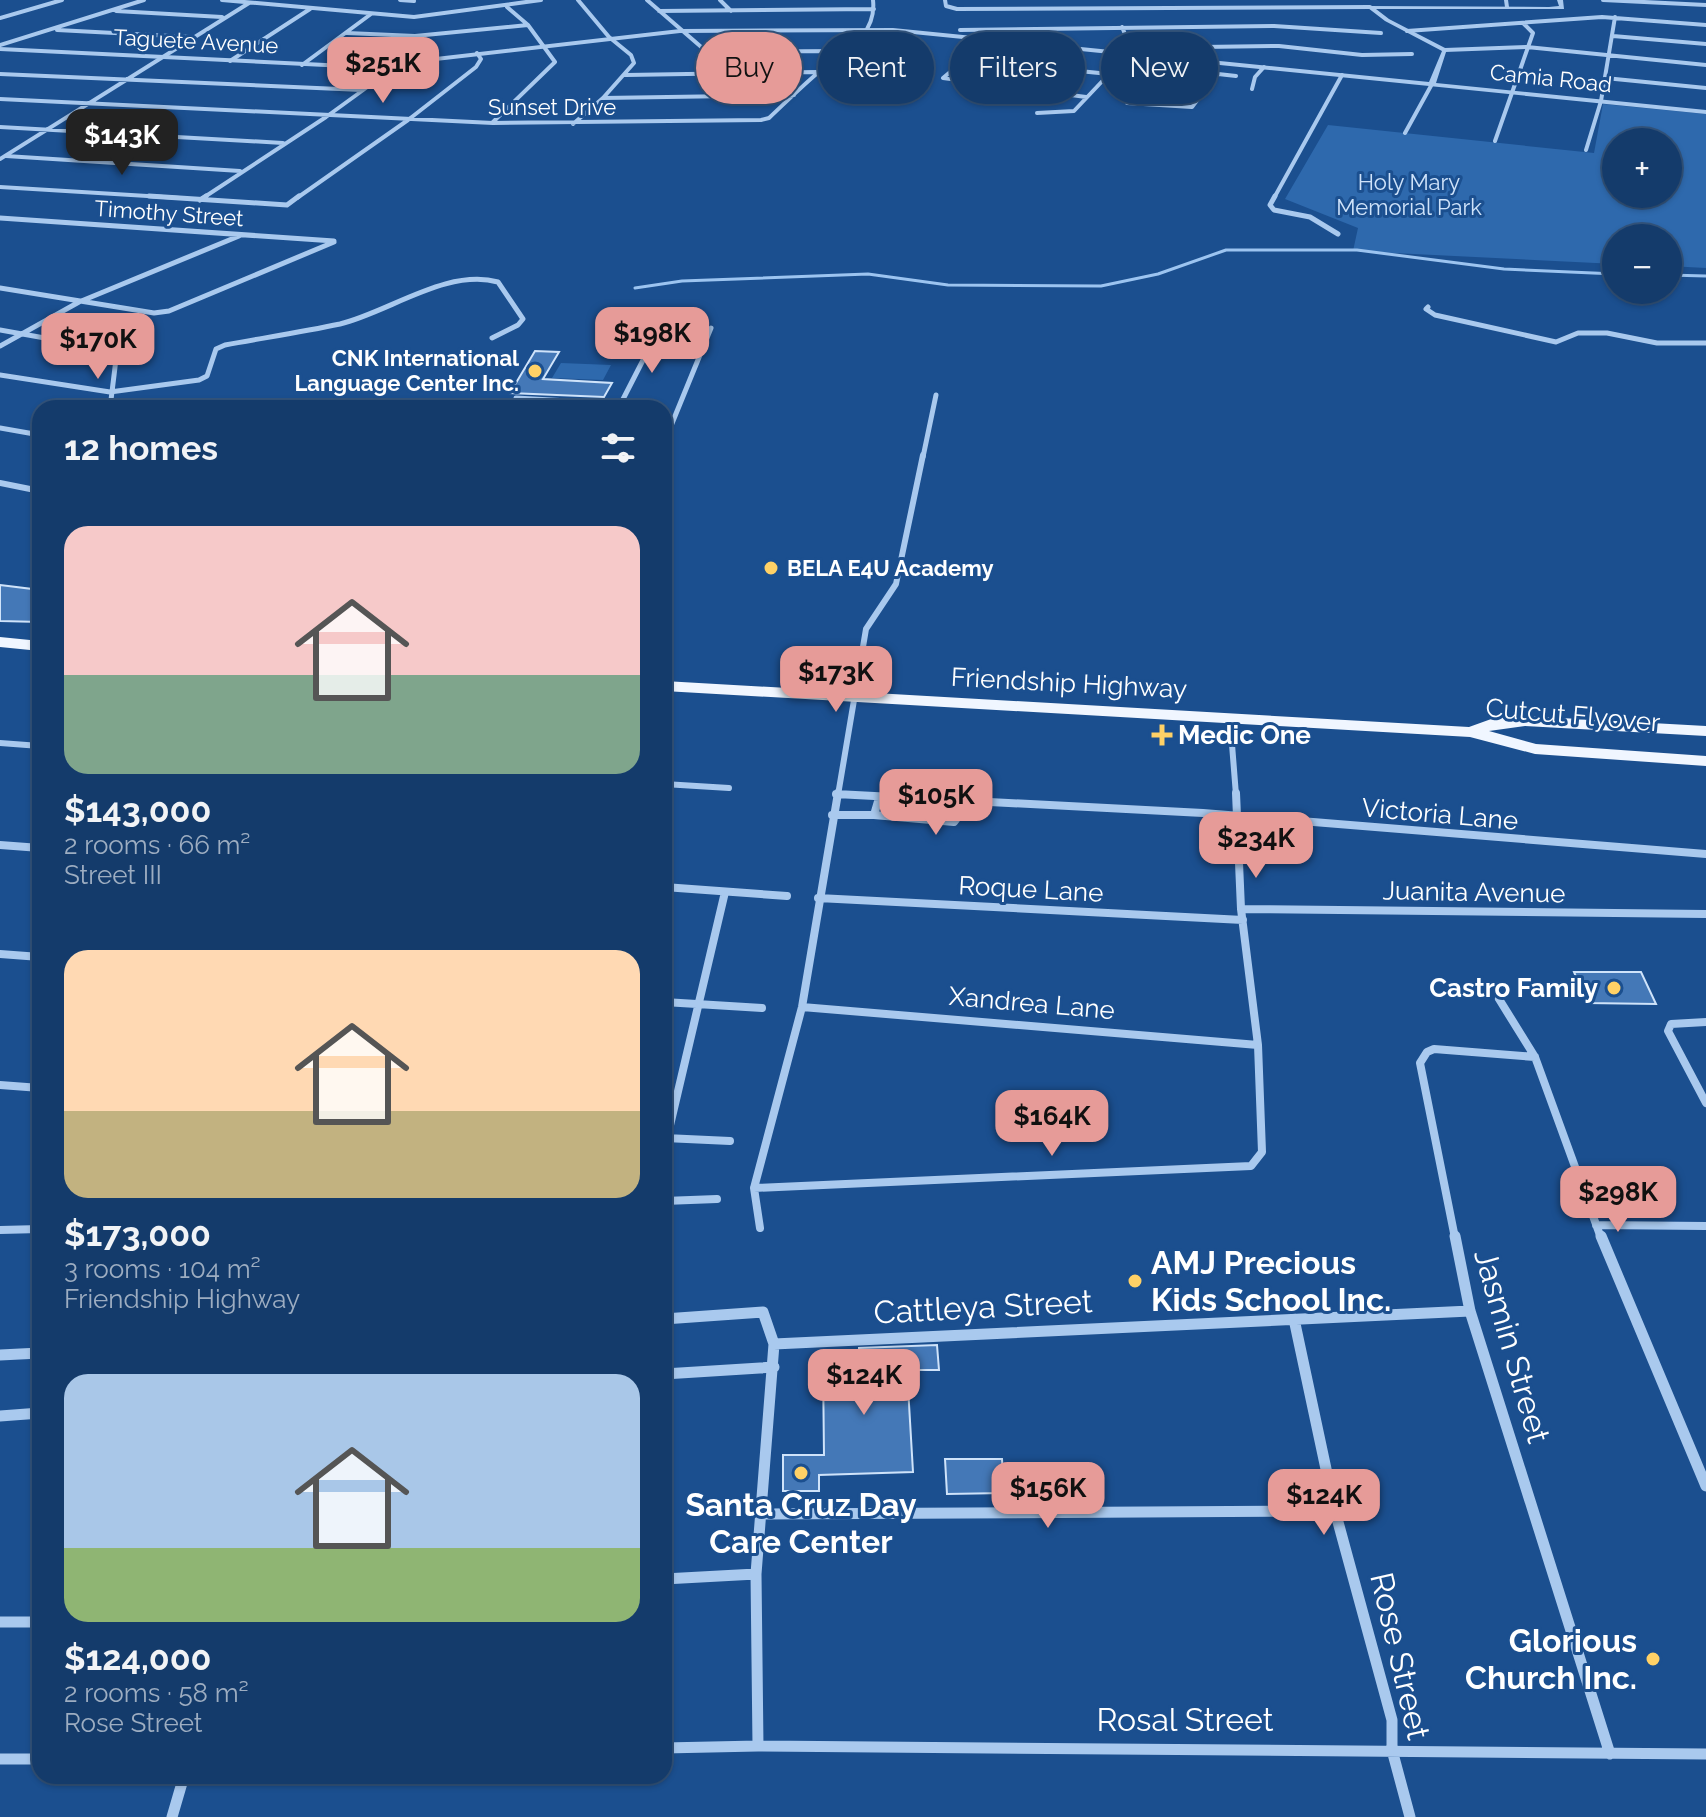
<!DOCTYPE html>
<html lang="en">
<head>
<meta charset="utf-8">
<style>
  body { margin:0; font-family:Raleway,sans-serif; background:#214673; color:#f1f3f6; height:100vh; display:flex; flex-direction:column; font-size:30px; white-space:nowrap }
  * { box-sizing:border-box; margin:0 }
  p { font-size:26px; color:#9dadc1 }
  .icon { flex:none; width:44px; height:44px; fill:none; stroke:currentColor; stroke-width:2; stroke-linecap:round; stroke-linejoin:round }
  .map { position:relative; flex:1; overflow:hidden }
  .drawer { position:absolute; left:32px; top:400px; width:640px; height:1384px; display:flex; flex-direction:column; background:#143b6b; border-radius:24px; box-shadow:0 2px 6px #0004,0 0 0 2px #33557e }
  .drawer>* { flex:none }
  .top-card { position:absolute; left:696px; top:32px; width:760px; height:72px; display:flex; gap:16px }
  .fabs { position:absolute; left:1602px; top:128px; display:grid; gap:16px }
  .fabs a { display:grid; place-items:center; width:80px; height:80px; border-radius:50%; background:#143b6b; box-shadow:0 2px 6px #0004,0 0 0 2px #33557e; font-size:40px }
  .price { position:absolute; translate:-50% -68px; padding:0 18px; border-radius:16px; background:#e69b98; color:#111; font-size:26px; line-height:52px; filter:drop-shadow(0 2px 4px #0008) }
  .price::after { content:''; position:absolute; left:50%; top:48px; width:24px; height:18px; margin-left:-12px; background:inherit; clip-path:polygon(0 0,100% 0,50% 100%) }
  .price.on { background:#222; color:#fff }
  ul { padding:0; list-style:none }
  li { display:grid; align-content:center; gap:16px; height:424px; padding:0 32px }
  li span { display:grid; place-items:center; height:248px; border-radius:24px; color:#555 }
  li>.icon { margin-inline-start:auto }
  span .icon { width:144px; height:144px; fill:#fffc; stroke-width:1 }
  li b { font-size:34px }
  h2 { display:flex; justify-content:space-between; align-items:center; height:96px; padding:0 32px; font-size:34px }
  .pill { padding:0 28px; border-radius:36px; background:#143b6b; box-shadow:0 2px 6px #0004,0 0 0 2px #33557e; font-size:28px; line-height:72px }
  .pill.on { background:#e69b98; color:#111 }
  .map>svg:first-child { display:block }
  .green { fill:#2e69ad; fill-rule:evenodd }
  .lines { fill:none; stroke-linecap:round; stroke-linejoin:round }
  .stream { stroke:#9cc4f0; stroke-width:3 }
  .building { fill:#4478b7; stroke:#cfe3fa; stroke-width:2 }
  .minor-far4 { stroke:#a9c9ee; stroke-width:4 }
  .minor-far3 { stroke:#a9c9ee; stroke-width:5 }
  .minor-far2 { stroke:#a9c9ee; stroke-width:6 }
  .minor-far1 { stroke:#a9c9ee; stroke-width:8 }
  .minor { stroke:#a9c9ee; stroke-width:11 }
  .tertiary { fill:#a9c9ee; fill-rule:evenodd }
  .primary { fill:#f0f6ff; fill-rule:evenodd }
  .poi-dot { fill:#ffd166; stroke:#1b4f8f; stroke-width:3 }
  .labels { text-anchor:middle; stroke-width:6; stroke-linejoin:round; paint-order:stroke }
  .far-street-label { font-size:22px; fill:#fff; stroke:#1b4f8f }
  .far-park-label { font-size:22px; fill:#cfe3fa; stroke:#1b4f8f }
  .far-poi-label { font-size:22px; font-weight:bold; fill:#fff; stroke:#1b4f8f; text-anchor:end }
  .street-label { font-size:26px; fill:#fff; stroke:#1b4f8f }
  .poi-label { font-size:26px; font-weight:bold; fill:#fff; stroke:#1b4f8f; text-anchor:start }
  .near-poi-label { font-size:32px; font-weight:bold; fill:#fff; stroke:#1b4f8f; text-anchor:start }
  .near-street-label { font-size:32px; fill:#fff; stroke:#1b4f8f }
</style>
</head>
<body>
<div class="map">
<svg width="1706" height="1817" viewBox="0 0 1706 1817">
  <rect width="100%" height="100%" fill="#1b4f8f"/>
  <path class="green" d="M1603,104l103,10v154l-38,-2v-28h-52v26l-263,-13 5,-23 -73,-29 43,-74 266,28zM1616,142h52v52h-52z
    M561,363l50,2 -8,15 -51,-2z"/>
  <g class="lines">
    <path class="stream" d="M1668,275l38,1
      M635,288l47,-7 186,-7 80,11 153,1 57,-12 68,-24h131l147,19 112,5"/>
  </g>
  <path class="building" d="M535,351l24,1 -16,27 69,4 -8,14 -94,-4z
    M0,585l40,5v32l-40,-1z
    M1574,972h67l15,32 -69,-1z
    M937,1345l2,25h-32l6,102 -94,3v16h-36v-36h41l-1,-91 36,-1v-15z
    M945,1459h57l2,34 -57,1z"/>
  <g class="lines">
    <path class="minor-far4" d="M222,0l192,17 127,-17
      M400,0l14,1
      M647,0l60,52 137,-1
      M720,0l11,11
      M945,0l1,6 11,3 413,-2
      M1506,0l1,7
      M1603,0l103,5
      M116,11l106,6
      M659,11l215,-2
      M0,18l62,-18
      M1122,27l9,21 148,-2 83,9 50,-1
      M57,30l134,7
      M960,30l314,-4 107,7
      M1407,31l195,-14 104,8
      M347,33l68,3 113,-11
      M1613,36l93,8
      M0,45l144,-45
      M1445,50l82,-3 179,18
      M230,61l80,-52
      M302,65l69,-51
      M1158,67l-31,36 65,4 25,-33
      M0,74l362,16
      M1109,74l11,-11 116,13
      M626,75l192,-3
      M1605,78l101,10
      M1252,89l3,-12 9,-10
      M603,98l191,-3
      M0,99l493,24 268,-3 8,-2c17,-16 33,-32 51,-47 24,-19 57,-35 53,-71
      M1037,113l37,-2 35,-37 -139,-14 -8,2 -19,16 143,19
      M493,122l62,-60 -27,-37 -21,-18
      M573,124l30,-26 31,-35 -3,-8 -22,-18 -31,-37
      M0,127l283,16
      M1405,133l27,-49
      M1495,141l38,-108 -9,-9
      M1586,150l15,-49 14,-84
      M6,156l234,15
      M0,159l249,-156
      M0,187l180,11
      M203,198l123,-81 73,-53 16,-28
      M297,198l111,-78 68,-53 5,-8 -4,-6
      M1274,198l68,-123"/>
    <path class="minor-far3" d="M149,196l138,9 12,-9
      M1275,196l-5,9 4,5 36,7 28,17
      M200,200l6,-4
      M0,218l334,23
      M0,288l154,25 15,-2 165,-69
      M1428,307l-2,2 9,6 121,27 22,-9h29l50,10h49
      M0,330l117,21 -7,57
      M0,346l79,-44 160,-66
      M0,375l110,17 89,-12 8,-4 9,-27 9,-4c38,-7 77,-13 115,-21 49,-12 107,-56 158,-42l25,37 -5,6 -26,13
      M516,398l105,6
      M619,407l40,-78
      M0,428l40,7
      M664,443l47,-115
      M923,457l13,-62"/>
    <path class="minor-far2" d="M0,483l40,8
      M1230,719l6,76
      M0,743l40,3
      M664,784l65,4
      M836,794l19,1
      M838,795l28,-166 30,-45 27,-129"/>
    <path class="minor-far1" d="M836,794l367,19 503,41
      M832,815h42l5,-17
      M874,815l80,7 7,-9 2,-11
      M0,845l40,3
      M664,887l123,9
      M818,898l425,22
      M1241,909l465,5
      M0,954l40,3
      M1499,999l36,58 66,181
      M664,1002l98,6
      M802,1007l456,38
      M1706,1022l-35,2 -3,7 38,72
      M0,1085l40,3
      M665,1138l65,3
      M667,1138l58,-246
      M754,1188l497,-22 11,-14 -4,-107 -17,-136 -5,-116
      M664,1201l53,-2
      M1596,1225l110,1
      M760,1228l-6,-40 48,-181 36,-214
      M0,1230l40,-1
      M1455,1238l-35,-175 7,-11 7,-3 101,8"/>
    <path class="minor" d="M1455,1236l15,75 140,443
      M1601,1236l105,250
      M664,1319l99,-7 11,32 696,-33
      M1294,1319l41,192 57,209v30l18,67
      M0,1355l40,-2
      M664,1374l110,-7
      M0,1416l40,-3
      M760,1514l575,-3
      M664,1579l92,-5
      M0,1622h40
      M758,1746l-2,-172 18,-230
      M664,1748l94,-2 948,8
      M0,1759h40
      M172,1817l12,-41"/>
    <path class="tertiary" d="M1557,0h6l1,9h-188l13,10 58,30 -11,34 270,27v4l-813,-82 -213,1 -314,36 -366,-18v-4l366,18 314,-36 213,-1 536,54 13,-31 -57,-30 -17,-13v-2l181,1 10,-1z"/>
    <path class="primary" d="M0,637l40,4v10l-40,-4z
      M664,681l805,46 25,-9 31,-2 181,10v10l-181,-10 -36,5 47,13 170,12v10l-171,-12 -65,-17 -806,-46z"/>
  </g>
  <g class="poi-dot">
    <circle cx="535" cy="371" r="8"/>
    <circle cx="771" cy="568" r="8"/>
    <path d="M1158 723h8v8h8v8h-8v8h-8v-8h-8v-8h8z"/>
    <circle cx="1614" cy="988" r="8"/>
    <circle cx="1135" cy="1281" r="8"/>
    <circle cx="801" cy="1473" r="8"/>
    <circle cx="1653" cy="1659" r="8"/>
  </g>
  <g class="labels">
    <g class="far-street-label">
      <text transform="translate(196 41) rotate(3)" y="8">Taguete Avenue</text>
      <text transform="translate(1551 78) rotate(6)" y="8">Camia Road</text>
      <text x="552" y="115">Sunset Drive</text>
      <text transform="translate(169 213) rotate(4)" y="8">Timothy Street</text>
    </g>
    <g class="far-park-label">
      <text x="1409" y="190">Holy Mary<tspan x="1409" dy="25">Memorial Park</tspan></text>
    </g>
    <g class="far-poi-label">
      <text x="519" y="366">CNK International<tspan x="519" dy="25">Language Center Inc.</tspan></text>
      <text x="787" y="576" text-anchor="start">BELA E4U Academy</text>
    </g>
    <g class="street-label">
      <text transform="translate(1069 683) rotate(3)" y="9">Friendship Highway</text>
      <text transform="translate(1573 715) rotate(5)" y="9">Cutcut Flyover</text>
      <text transform="translate(1440 814) rotate(5)" y="9">Victoria Lane</text>
      <text transform="translate(1031 889) rotate(3)" y="9">Roque Lane</text>
      <text transform="translate(1474 892) rotate(1)" y="9">Juanita Avenue</text>
      <text transform="translate(1032 1003) rotate(5)" y="9">Xandrea Lane</text>
    </g>
    <g class="poi-label">
      <text x="1178" y="744">Medic One</text>
      <text x="1598" y="997" text-anchor="end">Castro Family</text>
    </g>
    <g class="near-poi-label">
      <text x="1151" y="1274">AMJ Precious<tspan x="1151" dy="37">Kids School Inc.</tspan></text>
      <text x="801" y="1516" text-anchor="middle">Santa Cruz Day<tspan x="801" dy="37">Care Center</tspan></text>
      <text x="1637" y="1652" text-anchor="end">Glorious<tspan x="1637" dy="37">Church Inc.</tspan></text>
    </g>
    <g class="near-street-label">
      <text transform="translate(983 1307) rotate(-3)" y="11">Cattleya Street</text>
      <text transform="translate(1512 1346) rotate(74)" y="11">Jasmin Street</text>
      <text transform="translate(1400 1656) rotate(77)" y="11">Rose Street</text>
      <text x="1185" y="1731">Rosal Street</text>
    </g>
  </g>
</svg>
<div class="fabs">
<a>+</a>
<a>−</a>
</div>
<b class="price" style="left:383px;top:105px">$251K</b>
<b class="price on" style="left:122px;top:177px">$143K</b>
<b class="price" style="left:652px;top:375px">$198K</b>
<b class="price" style="left:98px;top:381px">$170K</b>
<b class="price" style="left:836px;top:714px">$173K</b>
<b class="price" style="left:936px;top:837px">$105K</b>
<b class="price" style="left:1256px;top:880px">$234K</b>
<b class="price" style="left:1052px;top:1158px">$164K</b>
<b class="price" style="left:1618px;top:1234px">$298K</b>
<b class="price" style="left:864px;top:1417px">$124K</b>
<b class="price" style="left:1048px;top:1530px">$156K</b>
<b class="price" style="left:1324px;top:1537px">$124K</b>
<div class="top-card">
<a class="pill on">Buy</a>
<a class="pill">Rent</a>
<a class="pill">Filters</a>
<a class="pill">New</a>
</div>
<section class="drawer">
<h2>12 homes<svg class="icon" aria-label="filters" viewBox="0 0 24 24"><path d="M4 7h16M4 17h16"/><circle cx="9" cy="7" r="2"/><circle cx="15" cy="17" r="2"/></svg></h2>
<ul>
<li><span style="background:linear-gradient(#f6c9c9 60%,#7fa58c 0)"><svg class="icon" aria-label="home" viewBox="0 0 24 24"><path d="M3 11l9-7 9 7M6 9v11h12V9"/></svg></span><div><b>$143,000</b><p>2 rooms · 66 m²</p><p>Street III</p></div></li>
<li><span style="background:linear-gradient(#ffd9b3 65%,#c2b280 0)"><svg class="icon" aria-label="home" viewBox="0 0 24 24"><path d="M3 11l9-7 9 7M6 9v11h12V9"/></svg></span><div><b>$173,000</b><p>3 rooms · 104 m²</p><p>Friendship Highway</p></div></li>
<li><span style="background:linear-gradient(#a9c7e8 70%,#8fb573 0)"><svg class="icon" aria-label="home" viewBox="0 0 24 24"><path d="M3 11l9-7 9 7M6 9v11h12V9"/></svg></span><div><b>$124,000</b><p>2 rooms · 58 m²</p><p>Rose Street</p></div></li>
</ul>
</section>
</div>
</body>
</html>
